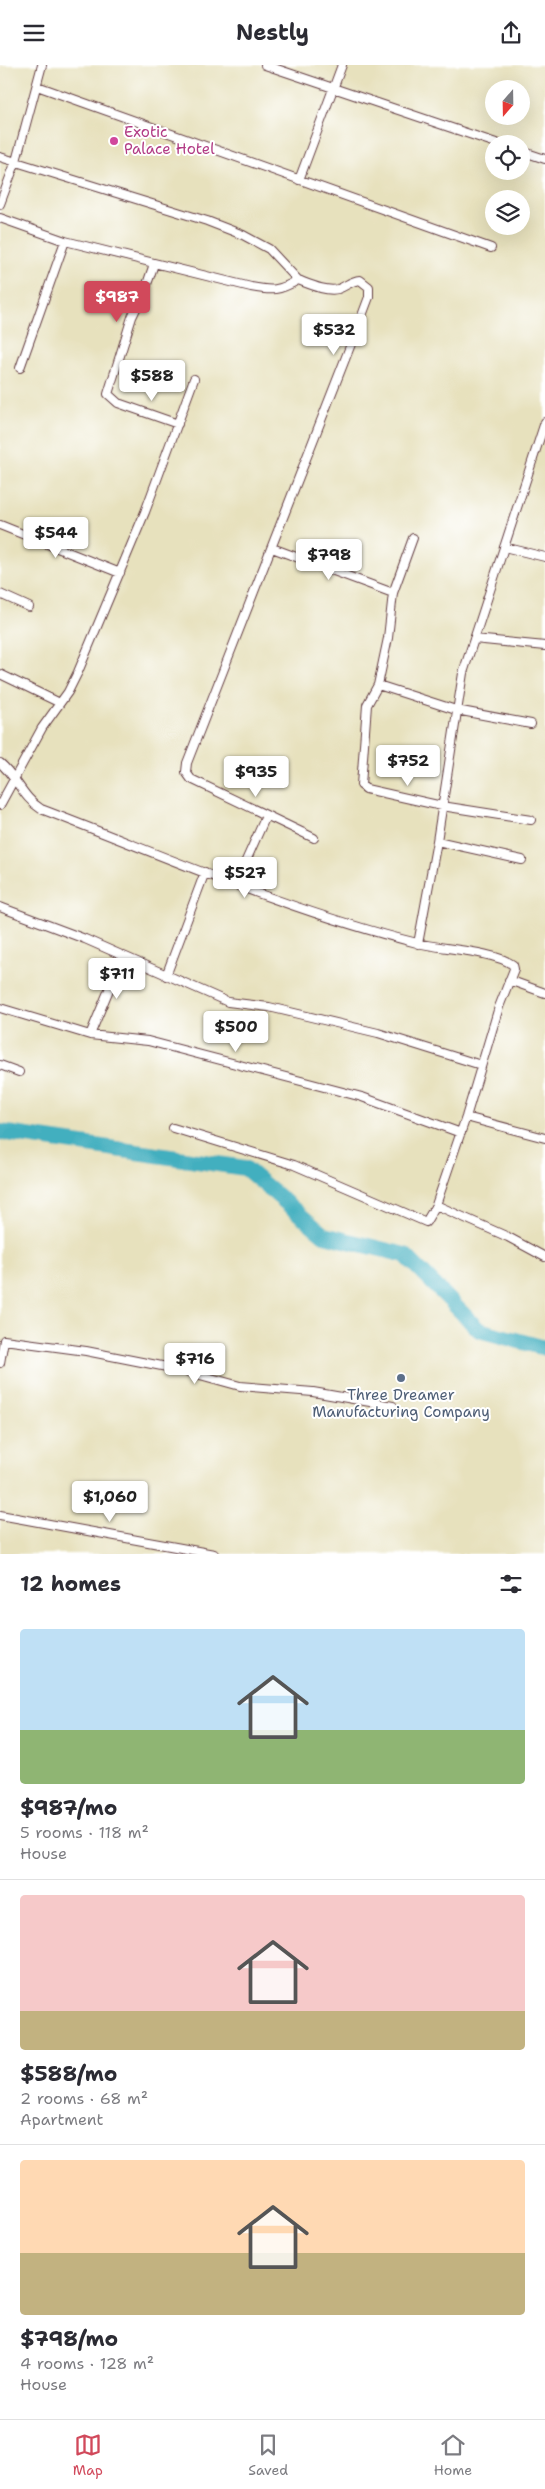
<!DOCTYPE html>
<html lang="en">
<head>
<meta charset="utf-8">
<style>
  body { margin:0; font-family:"Shantell Sans",sans-serif; background:#f2f2f3; color:#2b2b33; height:100vh; display:flex; flex-direction:column; font-size:19px; white-space:nowrap }
  * { box-sizing:border-box; margin:0 }
  p { font-size:16px; color:#7c7c81 }
  .icon { flex:none; width:28px; height:28px; fill:none; stroke:currentColor; stroke-width:2; stroke-linecap:round; stroke-linejoin:round }
  .map { position:relative; height:1489px; overflow:hidden }
  .side { display:flex; flex-direction:column; background:#fff; flex:1 }
  .side>* { flex:none }
  .needle { width:32px; rotate:200deg }
  .tools { position:absolute; left:485px; top:15px; display:grid; gap:10px }
  .tools a { display:grid; place-items:center; width:45px; height:45px; border-radius:50%; background:#fff; box-shadow:0 5px 20px #0002; font-size:25px }
  .price { position:absolute; translate:-50% -42px; padding:0 11px; border-radius:5px; background:#fff; color:#222; font-size:16px; line-height:32px; filter:drop-shadow(0 1px 2px #0008) }
  .price::after { content:''; position:absolute; left:50%; top:30px; width:15px; height:11px; margin-left:-8px; background:inherit; clip-path:polygon(0 0,100% 0,50% 100%) }
  .price.selected { background:#d1495b; color:#fff }
  ul { padding:0; list-style:none }
  li { display:grid; align-content:center; gap:10px; height:265px; padding:0 20px }
  li+li { border-top:1px solid #e1e1e2 }
  li span { display:grid; place-items:center; height:155px; border-radius:5px; color:#555 }
  li>.icon { margin-inline-start:auto }
  span .icon { width:90px; height:90px; fill:#fffc; stroke-width:1 }
  li b { font-size:21px }
  h2 { display:flex; justify-content:space-between; align-items:center; height:60px; padding:0 20px; font-size:21px }
  header { display:flex; justify-content:space-between; align-items:center; height:65px; padding:0 20px; background:#fff; font-size:22px; font-weight:700 }
  .tabs { display:flex; justify-content:space-around; align-items:center; height:70px; border-top:1px solid #e1e1e2; background:#fff; font-size:14px; color:#7c7c81 }
  .tabs a { display:grid; justify-items:center; gap:2px }
  .tabs .selected { color:#d1495b }
  .map>svg:first-child { display:block }
  .lines { fill:none; stroke-linecap:round; stroke-linejoin:round }
  .river { stroke:#42afbf; stroke-width:16 }
  .minor-casing { stroke:#623c41; stroke-width:10 }
  .minor { stroke:#fff; stroke-width:8 }
  .hotel-dot { fill:#d1479c; stroke:#fff; stroke-width:2 }
  .service-dot { fill:#5c6f8a; stroke:#fff; stroke-width:2 }
  .labels { text-anchor:middle; stroke-width:4; stroke-linejoin:round; paint-order:stroke }
  .hotel-label { font-size:15px; fill:#b23c85; stroke:#fff; text-anchor:start }
  .service-label { font-size:15px; fill:#4e5e75; stroke:#fff }
</style>
</head>
<body>
<header><svg class="icon" aria-label="menu" viewBox="0 0 24 24"><path d="M4 6h16M4 12h16M4 18h16"/></svg>Nestly<svg class="icon" aria-label="share" viewBox="0 0 24 24"><path d="M12 15V3M7 8l5-5 5 5M5 13v7h14v-7"/></svg></header>
<div class="map">
<svg width="545" height="1489" viewBox="0 0 545 1489">
  <rect width="100%" height="100%" fill="#fff"/>
  <filter id="ink" filterUnits="userSpaceOnUse"><feTurbulence type="fractalNoise" baseFrequency=".02" numOctaves="2"/><feDisplacementMap in="SourceGraphic" scale="10" xChannelSelector="R" yChannelSelector="G"/><feConvolveMatrix kernelMatrix="1 2 1 2 8 2 1 2 1" color-interpolation-filters="sRGB"/></filter>
  <filter id="wash" filterUnits="userSpaceOnUse"><feTurbulence type="fractalNoise" baseFrequency=".0096" numOctaves="4" result="noise"/><feDisplacementMap in="SourceGraphic" scale="20" xChannelSelector="R" yChannelSelector="G"/><feGaussianBlur stdDeviation="1.12" result="paint"/><feColorMatrix in="noise" values="0 0 0 0 0 0 0 0 0 0 0 0 0 0 0 0 0 1.4 0 .05"/><feComposite in="paint" operator="in"/></filter>
  <g filter="url(#wash)">
    <rect width="100%" height="100%" fill="#e7e1bd"/>
    <g class="lines">
      <path class="river" d="M0,1067l245,36 79,67 81,20 74,75 66,18"/>
    </g>
  </g>
  <g filter="url(#ink)">
    <g class="lines">
      <g class="minor-casing">
        <path id="minor" d="M265,0l234,79
          M37,21l454,162
          M521,86l24,8
          M0,92l207,64 36,14 26,14 29,31
          M299,115l43,-115
          M0,139l16,-43 26,-96
          M0,153l65,23 186,46c21,4 28,4 47,-7 11,4 28,12 40,9 9,-3 12,-8 22,-9l9,7v10l-9,24 -173,442 -1,9 5,7 123,59
          M154,199l-9,26 -13,27 -24,77 10,9 60,21
          M20,303l45,-127
          M0,460l120,48
          M413,473l-20,55 -5,45 -10,47 -11,20 -6,80 5,4 76,17 89,14
          M504,482l41,10
          M272,483l121,45
          M0,529l29,13
          M474,574l71,7
          M0,609l60,29
          M378,620l78,25 75,14
          M0,698c16,13 23,35 41,46 124,47 247,102 376,134 24,6 78,8 96,22l1,4 -15,38 -33,110 -30,88 -10,17 -132,-57 -121,-37
          M0,740l42,-77 26,-36 10,-20 67,-160 49,-133
          M437,776l85,19
          M236,818l30,-67
          M0,842l85,32 143,63 41,5 109,26 103,32
          M418,879l19,-103 26,-168 82,-251
          M166,911l39,-104
          M509,915l36,13
          M0,943l90,27 58,6 214,56 99,36
          M90,970l33,-79
          M0,1000l19,7
          M466,1052l79,21
          M436,1140l72,32 37,20
          M0,1298l4,-23 82,11 96,19 58,16 73,6 80,14
          M0,1450l214,39"/>
      </g>
      <use href="#minor" class="minor"/>
    </g>
  </g>
  <circle class="hotel-dot" cx="114" cy="76" r="5"/>
  <circle class="service-dot" cx="401" cy="1313" r="5"/>
  <g class="labels">
    <g class="hotel-label">
      <text x="124" y="72">Exotic<tspan x="124" dy="17">Palace Hotel</tspan></text>
    </g>
    <g class="service-label">
      <text x="401" y="1335">Three Dreamer<tspan x="401" dy="17">Manufacturing Company</tspan></text>
    </g>
  </g>
</svg>
<div class="tools">
<a><svg class="needle" viewBox="-14 -14 28 28"><path d="M0-13l5 13h-10z" fill="#e53935"/><path d="M0 13l5-13h-10z" fill="#7c7c81"/></svg></a>
<a><svg class="icon" aria-label="locate" viewBox="0 0 24 24"><circle cx="12" cy="12" r="6"/><path d="M12 2v4M12 18v4M2 12h4M18 12h4"/></svg></a>
<a><svg class="icon" aria-label="layers" viewBox="0 0 24 24"><path d="M12 4l9 5-9 5-9-5zM3 14l9 5 9-5"/></svg></a>
</div>
<b class="price selected" style="left:117px;top:258px">$987</b>
<b class="price" style="left:334px;top:291px">$532</b>
<b class="price" style="left:152px;top:337px">$588</b>
<b class="price" style="left:56px;top:494px">$544</b>
<b class="price" style="left:329px;top:516px">$798</b>
<b class="price" style="left:408px;top:722px">$752</b>
<b class="price" style="left:256px;top:733px">$935</b>
<b class="price" style="left:245px;top:834px">$527</b>
<b class="price" style="left:117px;top:935px">$711</b>
<b class="price" style="left:236px;top:988px">$500</b>
<b class="price" style="left:195px;top:1320px">$716</b>
<b class="price" style="left:110px;top:1458px">$1,060</b>
</div>
<section class="side">
<h2>12 homes<svg class="icon" aria-label="filters" viewBox="0 0 24 24"><path d="M4 7h16M4 17h16"/><circle cx="9" cy="7" r="2"/><circle cx="15" cy="17" r="2"/></svg></h2>
<ul>
<li><span style="background:linear-gradient(#bfe0f5 65%,#8fb573 0)"><svg class="icon" aria-label="home" viewBox="0 0 24 24"><path d="M3 11l9-7 9 7M6 9v11h12V9"/></svg></span><div><b>$987/mo</b><p>5 rooms · 118 m²</p><p>House</p></div></li>
<li><span style="background:linear-gradient(#f6c9c9 75%,#c2b280 0)"><svg class="icon" aria-label="home" viewBox="0 0 24 24"><path d="M3 11l9-7 9 7M6 9v11h12V9"/></svg></span><div><b>$588/mo</b><p>2 rooms · 68 m²</p><p>Apartment</p></div></li>
<li><span style="background:linear-gradient(#ffd9b3 60%,#c2b280 0)"><svg class="icon" aria-label="home" viewBox="0 0 24 24"><path d="M3 11l9-7 9 7M6 9v11h12V9"/></svg></span><div><b>$798/mo</b><p>4 rooms · 128 m²</p><p>House</p></div></li>
</ul>
</section>
<nav class="tabs">
<a class="selected"><svg class="icon" aria-label="map" viewBox="0 0 24 24"><path d="M3 6l6-2 6 2 6-2v14l-6 2-6-2-6 2zM9 4v14M15 6v14"/></svg>Map</a>
<a><svg class="icon" aria-label="saved" viewBox="0 0 24 24"><path d="M7 4h10v16l-5-4-5 4z"/></svg>Saved</a>
<a><svg class="icon" aria-label="home" viewBox="0 0 24 24"><path d="M3 11l9-7 9 7M6 9v11h12V9"/></svg>Home</a>
</nav>
</body>
</html>
